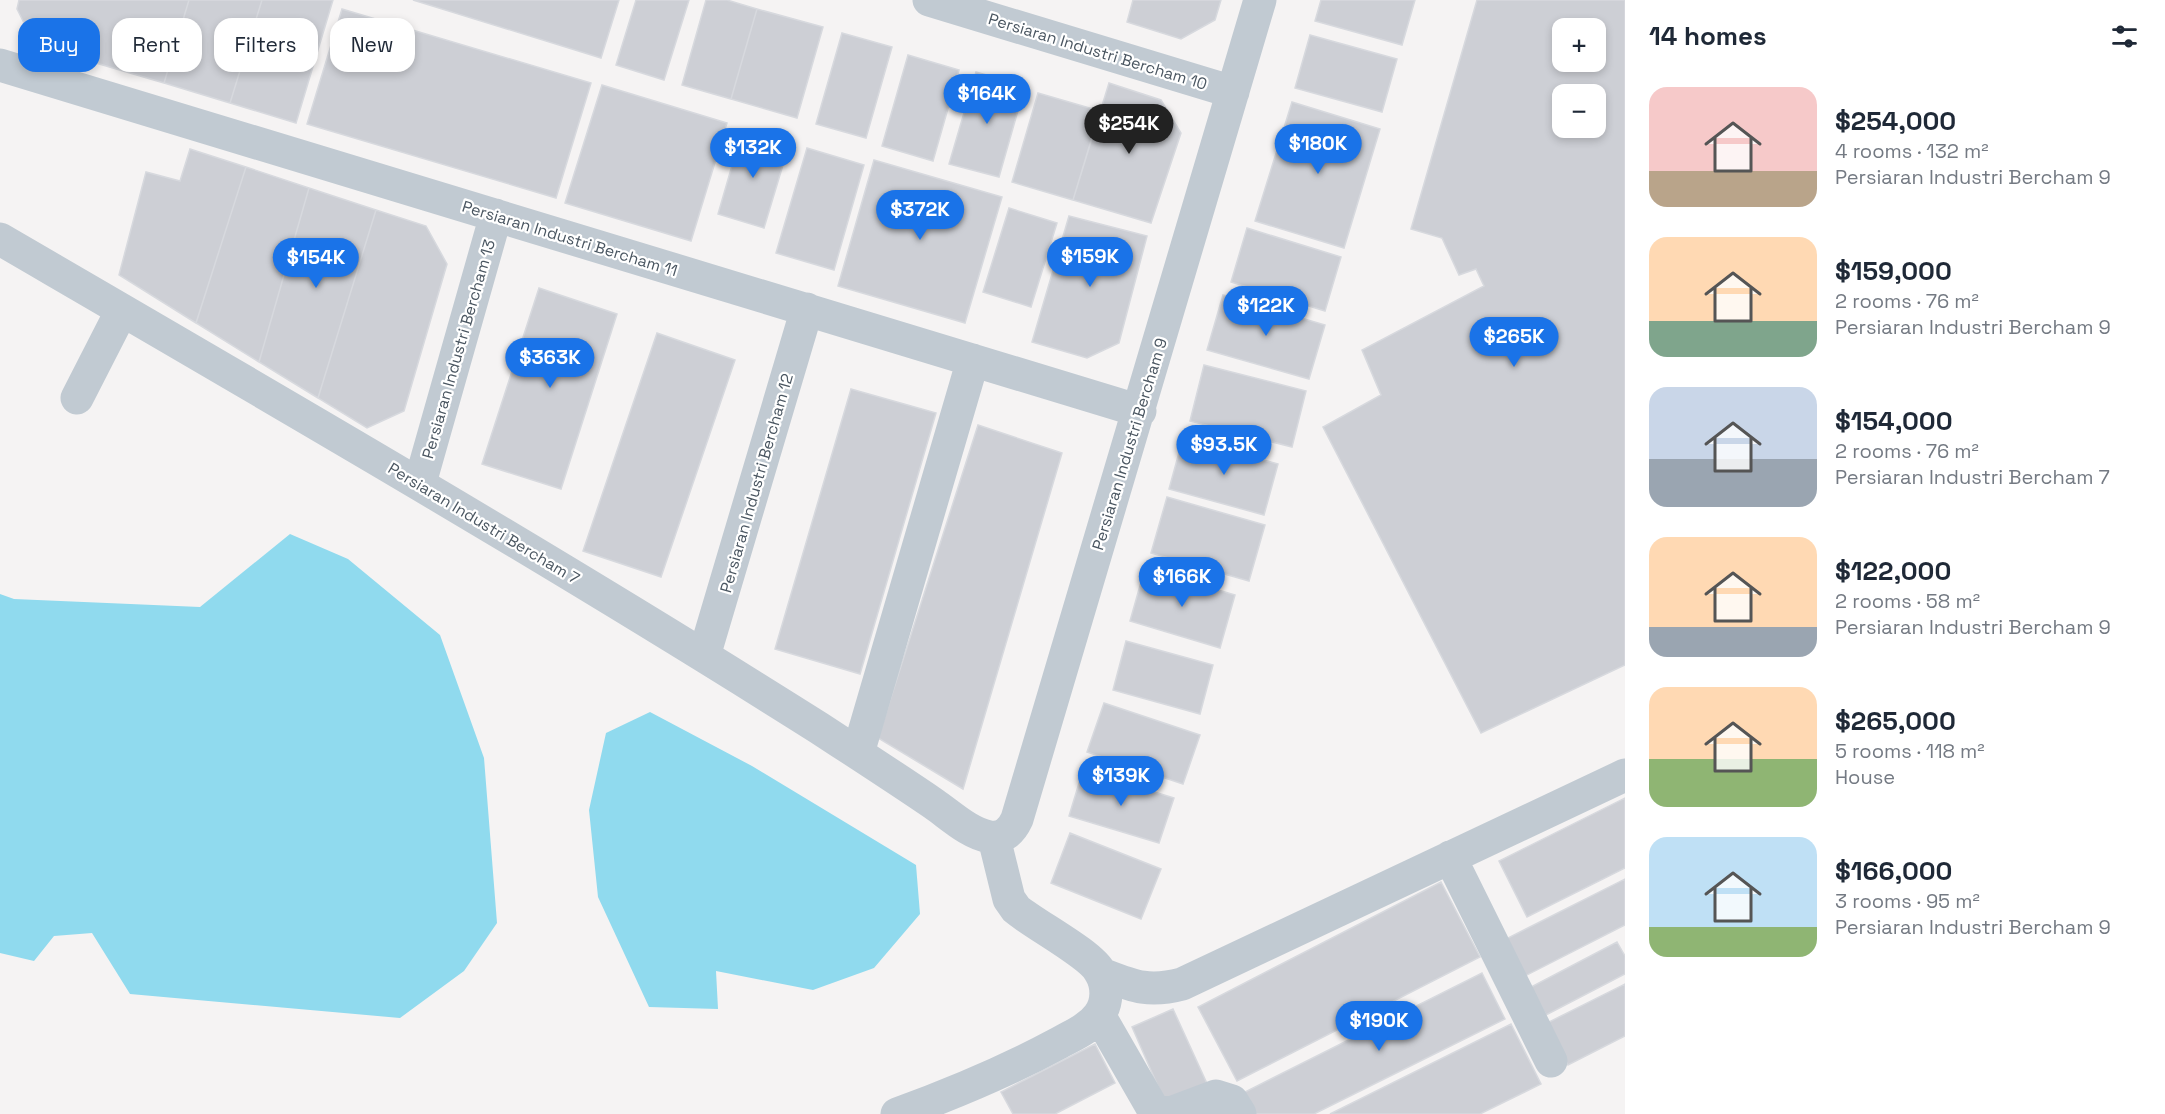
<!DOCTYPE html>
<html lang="en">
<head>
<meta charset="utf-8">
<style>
  body { margin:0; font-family:"Space Grotesk",sans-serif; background:#f2f2f3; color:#1f2937; height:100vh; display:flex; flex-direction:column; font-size:22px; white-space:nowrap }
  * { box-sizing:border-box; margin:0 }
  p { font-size:20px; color:#747a83 }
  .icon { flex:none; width:33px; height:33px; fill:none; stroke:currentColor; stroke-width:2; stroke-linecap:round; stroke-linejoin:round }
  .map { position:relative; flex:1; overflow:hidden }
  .details { display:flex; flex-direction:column; background:#fff; width:540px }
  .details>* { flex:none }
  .hud { position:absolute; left:18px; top:18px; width:570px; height:54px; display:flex; gap:12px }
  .fabs { position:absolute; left:1552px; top:18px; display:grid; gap:12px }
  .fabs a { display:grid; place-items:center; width:54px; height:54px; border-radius:12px; background:#fff; box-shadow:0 3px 9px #0003; font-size:30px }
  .price { position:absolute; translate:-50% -51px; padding:0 14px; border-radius:21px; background:#1a73e8; color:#fff; font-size:20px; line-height:39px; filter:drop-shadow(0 2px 3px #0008) }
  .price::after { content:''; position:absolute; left:50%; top:36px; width:18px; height:14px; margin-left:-9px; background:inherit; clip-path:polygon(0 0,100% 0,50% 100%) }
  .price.active { background:#222; color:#fff }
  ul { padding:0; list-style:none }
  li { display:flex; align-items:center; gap:18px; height:150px; padding:0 24px }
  li span { display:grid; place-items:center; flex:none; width:168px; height:120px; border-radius:18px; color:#555 }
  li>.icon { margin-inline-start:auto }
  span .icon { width:72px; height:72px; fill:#fffc; stroke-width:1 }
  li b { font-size:26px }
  h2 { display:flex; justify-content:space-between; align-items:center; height:72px; padding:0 24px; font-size:26px }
  .chip { padding:0 21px; border-radius:18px; background:#fff; box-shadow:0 3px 9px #0003; font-size:21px; line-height:54px }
  .chip.active { background:#1a73e8; color:#fff }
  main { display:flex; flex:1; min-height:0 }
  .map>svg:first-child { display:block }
  .water { fill:#90daee }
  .building { fill:#cdcfd5; stroke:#d7d9de; stroke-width:1.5; fill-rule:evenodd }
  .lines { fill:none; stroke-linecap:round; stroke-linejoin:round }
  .minor { stroke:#c1cad2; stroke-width:33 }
  .labels { text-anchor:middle; stroke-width:4.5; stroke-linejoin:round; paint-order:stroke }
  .street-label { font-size:16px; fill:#4a5661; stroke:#fff }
</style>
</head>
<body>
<main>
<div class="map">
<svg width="1625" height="1114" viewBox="0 0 1625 1114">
  <rect width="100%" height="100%" fill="#f5f3f3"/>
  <path class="water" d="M290,534l58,25 92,76 44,123 13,165 -33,48 -64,47 -270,-24 -38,-61 -38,3 -20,25 -34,-8v-359l14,5 186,8z
    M650,712l102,54 164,99 4,49 -46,54 -61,22 -97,-19 2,38 -69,-2 -51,-110 -9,-87 17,-77z"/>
  <path class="building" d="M19,0h170l-25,83 -129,-38 -18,-36z
    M189,0h73l-32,103 -66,-20z
    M262,0h71l-37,123 -66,-20z
    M413,0h206l-18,58z
    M636,0h53l-25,80 -48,-15z
    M706,0h21l30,9 -26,90 -49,-14z
    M1133,0h88l-6,20 -34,19 -54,-17z
    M1321,0h94l-13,45 -87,-24z
    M1477,0h148v665l-144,68 -158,-306 58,-32 -19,-45 122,-64 -8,-17 -17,6 -17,-37 -31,-9zM1563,28h33v34h-33zM1563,94h33v34h-33z
    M342,9l249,74 -35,115 -249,-74z
    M757,9l66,18 -26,91 -66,-19z
    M842,33l50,14 -26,91 -50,-14z
    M1310,35l87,24 -15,53 -87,-24z
    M908,55l51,15 -26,91 -51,-15z
    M976,72l49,14 -26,91 -50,-13z
    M1109,83l52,17 20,33 -30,90 -78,-23z
    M602,85l125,38 -36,118 -126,-38z
    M1038,93l62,18 -27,89 -61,-18z
    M1292,102l88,27 -36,119 -89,-27z
    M742,131l47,14 -25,83 -46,-14z
    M807,148l57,17 -30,105 -58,-17z
    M190,149l56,18 -50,156 -77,-48 27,-103 34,9z
    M874,160l128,37 -37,126 -127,-37z
    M246,167l63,21 -50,174 -63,-39z
    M309,188l67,22 -58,188 -59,-36z
    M1009,208l48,15 -26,84 -48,-15z
    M376,210l50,16 21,38 -43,147 -37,17 -49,-30z
    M1069,216l78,20 -28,107 -32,15 -55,-16z
    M1247,228l94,29 -16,54 -94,-29z
    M539,288l78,26 -56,175 -79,-25z
    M1223,295l102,30 -16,54 -102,-29z
    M657,333l78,27 -74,217 -78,-26z
    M1204,365l102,26 -14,56 -102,-26z
    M851,389l85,24 -76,261 -85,-25z
    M978,425l84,28 -99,336 -85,-51z
    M1183,438l95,26 -14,51 -95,-26z
    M1167,497l98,28 -16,56 -98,-28z
    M1145,568l90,27 -15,53 -90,-27z
    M1126,641l87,24 -13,49 -87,-24z
    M1104,703l96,32 -17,49 -96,-32z
    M1083,770l91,28 -15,45 -90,-27z
    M1625,798v70l-98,49 -28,-56z
    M1070,833l91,36 -20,50 -90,-36z
    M1625,879v46l-102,52 -19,-37z
    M1441,882l39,75 -243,124 -39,-74z
    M1617,942l8,14v18l-79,41 -15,-28z
    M1482,973l23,46 -191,95h-63l-10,-20z
    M1625,984v52l-57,29 -21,-42z
    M1173,1009l36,79 -42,19 -35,-80z
    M1511,1024l30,60 -61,30h-150z
    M1095,1044l20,39 -60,31h-42l-12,-22z"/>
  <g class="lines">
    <path class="minor" d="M929,0l304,92
      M0,65l1140,346
      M0,239c275,160 550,319 819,489 38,25 77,50 115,76 16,11 36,30 56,33 14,2 22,-7 27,-18l243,-819
      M77,398l45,-88
      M420,483l76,-268
      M704,656l103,-347
      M858,753l115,-393
      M1450,857l101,204
      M1102,974c31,12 46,19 80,10l443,-209
      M1099,1015l54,94 15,5 48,-18 16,5 8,13
      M897,1114c55,-20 108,-42 160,-70 14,-8 32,-15 42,-29 9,-12 9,-30 1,-43 -9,-18 -65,-47 -84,-63l-7,-10 -15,-61"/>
  </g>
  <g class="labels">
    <g class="street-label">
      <text transform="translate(1098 51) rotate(17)" y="6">Persiaran Industri Bercham 10</text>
      <text transform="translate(570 238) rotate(17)" y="6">Persiaran Industri Bercham 11</text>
      <text transform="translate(458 349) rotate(-74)" y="6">Persiaran Industri Bercham 13</text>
      <text transform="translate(1129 444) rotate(-73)" y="6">Persiaran Industri Bercham 9</text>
      <text transform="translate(756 483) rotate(-74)" y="6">Persiaran Industri Bercham 12</text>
      <text transform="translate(484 523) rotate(31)" y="6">Persiaran Industri Bercham 7</text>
    </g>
  </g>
</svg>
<div class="fabs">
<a>+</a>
<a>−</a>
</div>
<b class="price" style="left:987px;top:125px">$164K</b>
<b class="price active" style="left:1129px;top:155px">$254K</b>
<b class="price" style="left:1318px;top:175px">$180K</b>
<b class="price" style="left:753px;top:179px">$132K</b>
<b class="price" style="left:920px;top:241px">$372K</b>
<b class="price" style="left:1090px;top:288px">$159K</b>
<b class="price" style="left:316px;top:289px">$154K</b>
<b class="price" style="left:1266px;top:337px">$122K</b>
<b class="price" style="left:1514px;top:368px">$265K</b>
<b class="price" style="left:550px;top:389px">$363K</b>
<b class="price" style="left:1224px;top:476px">$93.5K</b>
<b class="price" style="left:1182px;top:608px">$166K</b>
<b class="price" style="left:1121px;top:807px">$139K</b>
<b class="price" style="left:1379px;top:1052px">$190K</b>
<div class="hud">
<a class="chip active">Buy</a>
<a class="chip">Rent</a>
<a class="chip">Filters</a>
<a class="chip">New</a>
</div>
</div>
<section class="details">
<h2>14 homes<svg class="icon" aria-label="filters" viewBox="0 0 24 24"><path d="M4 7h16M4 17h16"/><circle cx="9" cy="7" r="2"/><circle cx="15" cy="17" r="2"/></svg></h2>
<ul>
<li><span style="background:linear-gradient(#f6c9c9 70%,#b9a48a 0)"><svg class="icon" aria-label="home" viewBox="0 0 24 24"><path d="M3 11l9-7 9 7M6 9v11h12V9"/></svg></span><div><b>$254,000</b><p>4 rooms · 132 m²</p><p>Persiaran Industri Bercham 9</p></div></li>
<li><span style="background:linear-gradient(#ffd9b3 70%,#7fa58c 0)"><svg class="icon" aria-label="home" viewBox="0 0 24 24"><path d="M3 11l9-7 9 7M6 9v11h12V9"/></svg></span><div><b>$159,000</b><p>2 rooms · 76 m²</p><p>Persiaran Industri Bercham 9</p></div></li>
<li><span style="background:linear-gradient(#c9d6e8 60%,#9aa5b1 0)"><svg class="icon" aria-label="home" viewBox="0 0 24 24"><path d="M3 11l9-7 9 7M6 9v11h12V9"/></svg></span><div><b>$154,000</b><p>2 rooms · 76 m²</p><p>Persiaran Industri Bercham 7</p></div></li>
<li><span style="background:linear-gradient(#ffd9b3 75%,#9aa5b1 0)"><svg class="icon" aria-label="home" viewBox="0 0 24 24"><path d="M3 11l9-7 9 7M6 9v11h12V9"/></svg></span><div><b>$122,000</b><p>2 rooms · 58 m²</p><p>Persiaran Industri Bercham 9</p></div></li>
<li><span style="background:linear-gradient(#ffd9b3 60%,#8fb573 0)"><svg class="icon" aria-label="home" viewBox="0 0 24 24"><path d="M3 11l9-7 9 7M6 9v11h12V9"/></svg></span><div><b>$265,000</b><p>5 rooms · 118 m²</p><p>House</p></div></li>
<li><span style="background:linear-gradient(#bfe0f5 75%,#8fb573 0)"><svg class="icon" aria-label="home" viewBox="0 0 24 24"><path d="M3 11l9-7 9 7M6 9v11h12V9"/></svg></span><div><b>$166,000</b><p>3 rooms · 95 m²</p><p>Persiaran Industri Bercham 9</p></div></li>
</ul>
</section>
</main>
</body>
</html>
